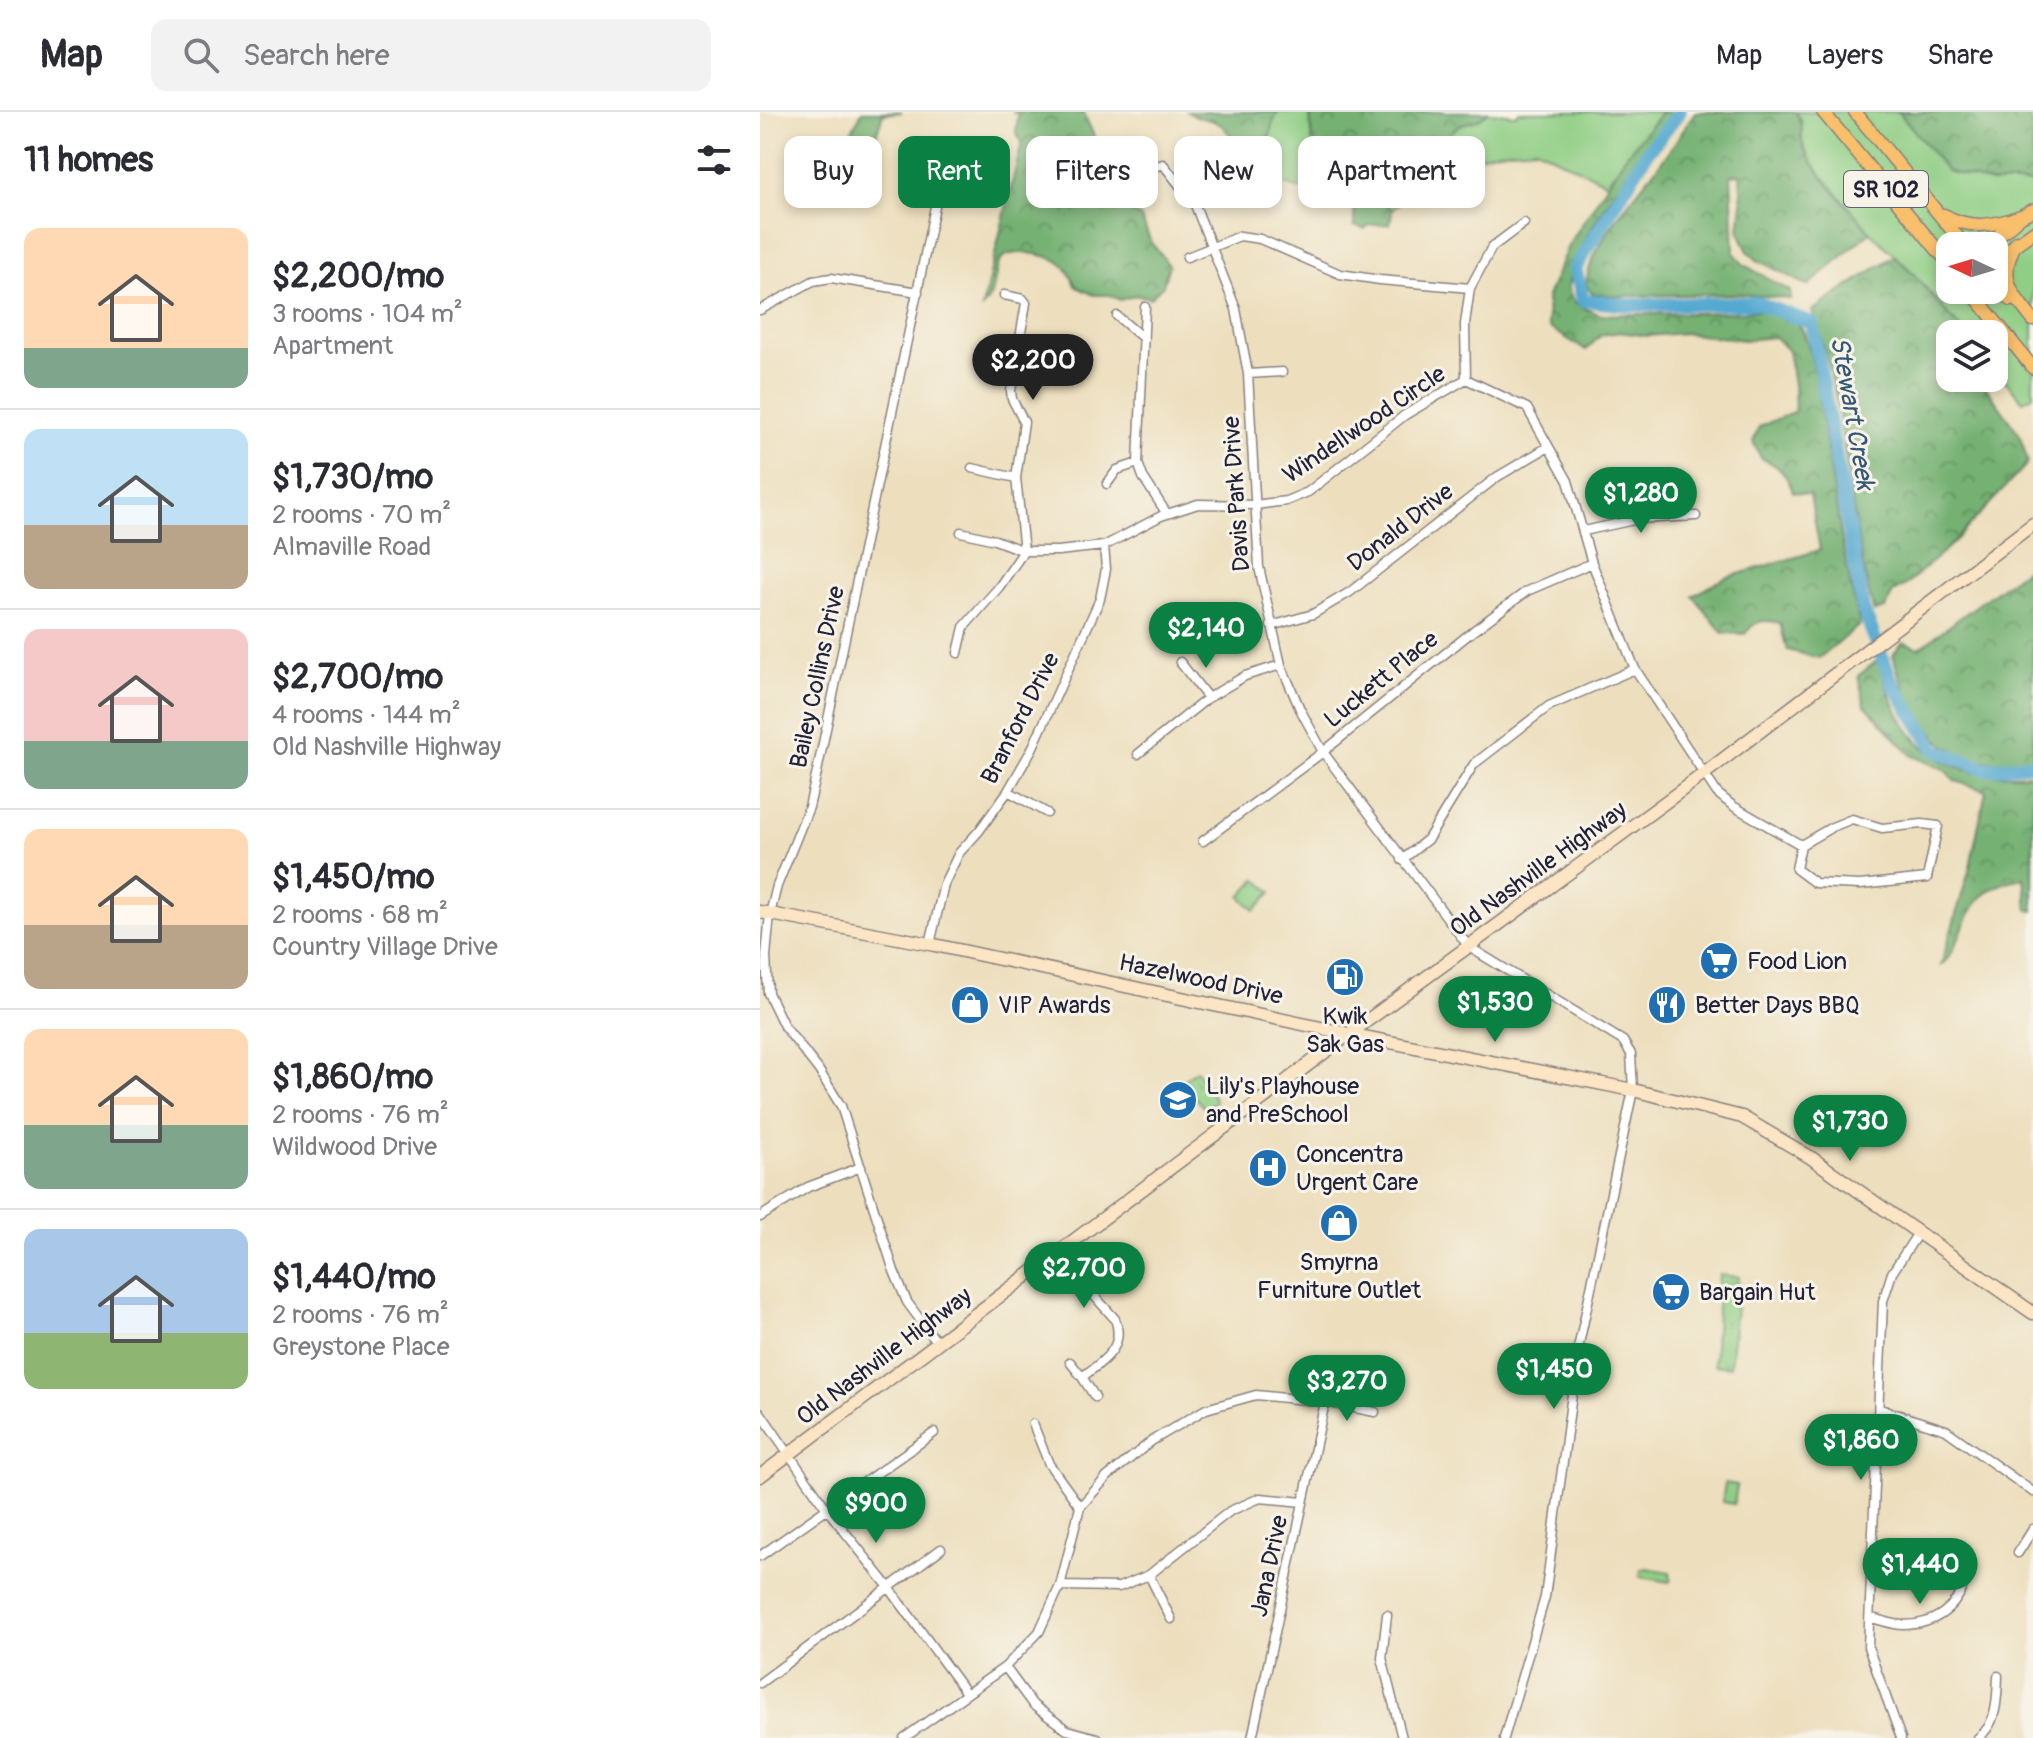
<!DOCTYPE html>
<html lang="en">
<head>
<meta charset="utf-8">
<style>
  body { margin:0; font-family:Pangolin,sans-serif; background:#f2f2f3; color:#2b2b33; height:100vh; display:flex; flex-direction:column; font-size:30px; white-space:nowrap }
  * { box-sizing:border-box; margin:0 }
  p { font-size:26px; color:#7c7c81 }
  .icon { flex:none; width:44px; height:44px; fill:none; stroke:currentColor; stroke-width:2; stroke-linecap:round; stroke-linejoin:round }
  .map { position:relative; flex:1; overflow:hidden }
  .drawer { display:flex; flex-direction:column; background:#fff; width:760px }
  .drawer>* { flex:none }
  .guide { position:absolute; left:24px; top:24px; width:760px; height:72px; display:flex; gap:16px }
  .needle { width:52px; rotate:274deg }
  .controls { position:absolute; left:1176px; top:120px; display:grid; gap:16px }
  .controls a { display:grid; place-items:center; width:72px; height:72px; border-radius:16px; background:#fff; box-shadow:0 4px 12px #0003; font-size:40px }
  .price { position:absolute; translate:-50% -68px; padding:0 18px; border-radius:28px; background:#0b8043; color:#fff; font-size:26px; line-height:52px; filter:drop-shadow(0 2px 4px #0008) }
  .price::after { content:''; position:absolute; left:50%; top:48px; width:24px; height:18px; margin-left:-12px; background:inherit; clip-path:polygon(0 0,100% 0,50% 100%) }
  .price.on { background:#222; color:#fff }
  ul { padding:0; list-style:none }
  li { display:flex; align-items:center; gap:24px; height:200px; padding:0 24px }
  li+li { border-top:2px solid #e1e1e2 }
  li span { display:grid; place-items:center; flex:none; width:224px; height:160px; border-radius:16px; color:#555 }
  li>.icon { margin-inline-start:auto }
  span .icon { width:96px; height:96px; fill:#fffc; stroke-width:1 }
  li b { font-size:34px }
  h2 { display:flex; justify-content:space-between; align-items:center; height:96px; padding:0 24px; font-size:34px }
  .chip { padding:0 28px; border-radius:16px; background:#fff; box-shadow:0 4px 12px #0003; font-size:28px; line-height:72px }
  .chip.on { background:#0b8043; color:#fff }
  header { display:flex; align-items:center; gap:48px; box-sizing:border-box; height:112px; padding:0 40px; background:#fff; border-bottom:2px solid #e1e1e2 }
  header strong { font-size:38px }
  nav { display:flex; gap:44px; margin-inline-start:auto; font-size:28px }
  .search { width:560px; height:72px; background:#f2f2f3; display:flex; align-items:center; gap:20px; box-sizing:border-box; padding:0 28px; border-radius:16px; color:#7c7c81; font-size:30px }
  main { display:flex; flex:1; min-height:0 }
  .map>svg:first-child { display:block }
  .grass { fill:#90ce85; stroke:#597860; stroke-width:2; fill-rule:evenodd }
  .forest { fill:url(#forest-crowns); stroke:#4b6a56; stroke-width:2 }
  .park { fill:url(#park-tufts); stroke:#597860; stroke-width:2 }
  .lines { fill:none; stroke-linecap:round; stroke-linejoin:round }
  .river { stroke:#55a9d1; stroke-width:14 }
  .street-casing { stroke:#88807c; stroke-width:11 }
  .secondary-casing { stroke:#88807c; stroke-width:15 }
  .primary-casing { stroke:#88807c; stroke-width:15 }
  .street { stroke:#fff; stroke-width:8 }
  .secondary { stroke:#fce5c4; stroke-width:12 }
  .primary { stroke:#f8bf6c; stroke-width:12 }
  .labels { text-anchor:middle; stroke-width:6; stroke-linejoin:round; paint-order:stroke }
  .shield { fill:#f7f3e8; stroke:#62616f; stroke-width:2 }
  .shield-label { font-size:22px; font-weight:bold; fill:#22223b }
  .street-label { font-size:24px; fill:#22223b; stroke:#f7f3e8 }
  .poi-label { font-size:24px; fill:#22223b; stroke:#f7f3e8; text-anchor:start }
  .water-label { font-size:26px; font-style:italic; fill:#365877; stroke:#f7f3e8 }
</style>
</head>
<body>
<header>
<strong>Map</strong>
<div class="search"><svg class="icon" aria-label="search" viewBox="0 0 24 24"><circle cx="10" cy="10" r="6"/><path d="M15 15l6 6"/></svg>Search here</div>
<nav><a>Map</a><a>Layers</a><a>Share</a></nav>
</header>
<main>
<section class="drawer">
<h2>11 homes<svg class="icon" aria-label="filters" viewBox="0 0 24 24"><path d="M4 7h16M4 17h16"/><circle cx="9" cy="7" r="2"/><circle cx="15" cy="17" r="2"/></svg></h2>
<ul>
<li><span style="background:linear-gradient(#ffd9b3 75%,#7fa58c 0)"><svg class="icon" aria-label="home" viewBox="0 0 24 24"><path d="M3 11l9-7 9 7M6 9v11h12V9"/></svg></span><div><b>$2,200/mo</b><p>3 rooms · 104 m²</p><p>Apartment</p></div></li>
<li><span style="background:linear-gradient(#bfe0f5 60%,#b9a48a 0)"><svg class="icon" aria-label="home" viewBox="0 0 24 24"><path d="M3 11l9-7 9 7M6 9v11h12V9"/></svg></span><div><b>$1,730/mo</b><p>2 rooms · 70 m²</p><p>Almaville Road</p></div></li>
<li><span style="background:linear-gradient(#f6c9c9 70%,#7fa58c 0)"><svg class="icon" aria-label="home" viewBox="0 0 24 24"><path d="M3 11l9-7 9 7M6 9v11h12V9"/></svg></span><div><b>$2,700/mo</b><p>4 rooms · 144 m²</p><p>Old Nashville Highway</p></div></li>
<li><span style="background:linear-gradient(#ffd9b3 60%,#b9a48a 0)"><svg class="icon" aria-label="home" viewBox="0 0 24 24"><path d="M3 11l9-7 9 7M6 9v11h12V9"/></svg></span><div><b>$1,450/mo</b><p>2 rooms · 68 m²</p><p>Country Village Drive</p></div></li>
<li><span style="background:linear-gradient(#ffd9b3 60%,#7fa58c 0)"><svg class="icon" aria-label="home" viewBox="0 0 24 24"><path d="M3 11l9-7 9 7M6 9v11h12V9"/></svg></span><div><b>$1,860/mo</b><p>2 rooms · 76 m²</p><p>Wildwood Drive</p></div></li>
<li><span style="background:linear-gradient(#a9c7e8 65%,#8fb573 0)"><svg class="icon" aria-label="home" viewBox="0 0 24 24"><path d="M3 11l9-7 9 7M6 9v11h12V9"/></svg></span><div><b>$1,440/mo</b><p>2 rooms · 76 m²</p><p>Greystone Place</p></div></li>
</ul>
</section>
<div class="map">
<svg width="1273" height="1626" viewBox="0 0 1273 1626">
  <defs>
    <pattern id="forest-crowns" width="20" height="18" patternUnits="userSpaceOnUse" patternTransform="scale(2)"><rect width="20" height="18" fill="#74b172"/><path d="M2 6a3 3 0 1 1 6 0M12 15a3 3 0 1 1 6 0" fill="none" stroke="#5f905f"/></pattern>
    <pattern id="park-tufts" width="24" height="20" patternUnits="userSpaceOnUse" patternTransform="scale(2)"><rect width="24" height="20" fill="#90ce85"/><path d="M3 7l-1-3M5 7V3M7 7l1-3M15 17l-1-3M17 17v-4M19 17l1-3" fill="none" stroke="#7cb174"/></pattern>
  </defs>
  <rect width="100%" height="100%" fill="#f7f3e8"/>
  <filter id="ink" filterUnits="userSpaceOnUse"><feTurbulence type="fractalNoise" baseFrequency=".0125" numOctaves="2"/><feDisplacementMap in="SourceGraphic" scale="16" xChannelSelector="R" yChannelSelector="G"/><feConvolveMatrix kernelMatrix="1 2 1 2 8 2 1 2 1" color-interpolation-filters="sRGB"/></filter>
  <filter id="wash" filterUnits="userSpaceOnUse"><feTurbulence type="fractalNoise" baseFrequency=".006" numOctaves="4" result="noise"/><feDisplacementMap in="SourceGraphic" scale="32" xChannelSelector="R" yChannelSelector="G"/><feGaussianBlur stdDeviation="1.8" result="paint"/><feColorMatrix in="noise" values="0 0 0 0 0 0 0 0 0 0 0 0 0 0 0 0 0 1.4 0 .05"/><feComposite in="paint" operator="in"/></filter>
  <g filter="url(#wash)">
    <rect width="100%" height="100%" fill="#eddfbe"/>
    <path class="grass" d="M518,0h32l2,30 26,16 11,-6 8,3 7,14 1,28 -11,8 -96,-29c15,-21 7,-46 20,-64z
      M728,0c10,0 18,3 28,3l3,-3h143l-38,46 -17,25 -71,-35 -38,3 -57,15 -5,-16c7,-9 17,-23 29,-27 11,-3 14,-3 23,-11z
      M1036,0h103l48,59 45,12h41v213l-10,5 -29,-33v-34h-29l-56,-65 -39,-37 -57,-67 -11,-22 -1,-23zM1190,134h44v44h-44z
      M645,48l23,8 -36,43 -15,-19 1,-14 22,-6z
      M965,1371l12,2 -3,19 -12,-2z"/>
    <path class="forest" d="M102,0h40l-19,2 -11,34 -18,4 -5,-16z
      M252,0h71l19,41 16,49 23,16 10,24 18,23 -6,20 -13,13 -14,-3 -16,5 -10,-5h-16l-19,-9c-7,-20 -15,-27 -35,-31 -63,-11 -31,25 -58,53l40,-166 -6,-9 2,-20z
      M427,0h91c-13,19 -4,42 -20,64l-8,-3c-10,-17 -15,-39 -32,-50 -10,-5 -20,-4 -31,-11z
      M550,0h178c-9,8 -12,9 -23,11 -12,4 -22,18 -29,27l5,16 -13,2 -23,-8 -5,12 -21,6 -2,14 15,19 -2,13 -20,1 -6,4 -10,-3v-21l11,-8 -1,-28 -7,-14 -8,-2 -11,5 -26,-16z
      M902,0h12c-23,31 -117,146 -104,182 4,12 19,16 30,21l144,-3c17,-4 46,0 57,16 10,14 16,59 19,78 13,73 21,147 40,219l-41,33 -32,-8 -7,-27c-17,-4 -25,-3 -35,11l-22,-1 -30,-37 32,-18 95,-28 -10,-55 -17,-3c-7,-19 -13,-26 -32,-34l-8,-16 6,-15 36,-16 -1,-27 -6,-33 -13,-14 -31,3 -60,-7 -37,3 -27,-4 -19,3 -15,15 -38,-23 -1,-30 21,-51 56,-88z
      M935,0h101c8,12 3,24 8,36 16,31 44,57 66,84l-62,54 -51,-26 -10,-10 -8,-19 3,-28 -2,-29 -9,1 3,77 9,12 47,27 1,8 -48,-5 -130,2 -21,-3 -6,-8c3,-42 56,-97 81,-131 10,-14 19,-28 28,-42z
      M1139,0h125l9,12v59h-41l-45,-12z
      M1134,144l15,13 56,65h-15v44h29l41,57 8,28 -74,79 -48,43 -13,7 -8,17 -11,3c-28,-99 -25,-204 -62,-301z
      M1273,452v196c-21,1 -48,5 -68,-3 -41,-16 -61,-62 -72,-102l10,-13 16,6z
      M1118,548c25,87 62,121 155,114v137l-5,-1 -4,-32c-42,7 -50,24 -66,61 -5,11 -8,19 -17,26l28,-94 17,-80 -31,-10 -11,-12 -32,-13 -47,-51 -7,-29z"/>
    <path class="park" d="M496,767l16,13 -17,18 -14,-13z
      M436,958l20,31 -11,8 -24,-27z
      M959,1163l20,2 -9,90 -16,-2z
      M887,1456l23,4 1,8 -2,2 -29,-5 1,-7z"/>
    <g class="lines">
      <path class="river" d="M919,0l-32,41 -72,115 8,32 45,5 129,-2 55,20 51,286 29,73 43,68 51,19 47,-5"/>
    </g>
  </g>
  <g filter="url(#ink)">
    <g class="lines">
      <g class="street-casing">
        <path id="street" d="M382,59l21,-7 32,41 41,104 12,65 11,193 22,98 19,44 23,43 146,195 154,94 8,13 2,36 -55,259 -33,248 -41,141
          M427,145l53,-21 20,3 80,35 40,6 90,8
          M385,195l-7,156 5,14 24,37
          M0,198l53,-29 18,-3 87,14
          M357,204l27,23
          M488,262l34,-2
          M706,267l-1,-55 5,-36 22,-41 32,-24
          M212,356l44,10
          M347,372l10,-14 21,-7
          M824,419l54,-12 58,-3
          M201,420l34,8 29,11 -8,-73 8,-56 -12,-23 -1,-8 15,-88 -3,-4 -19,-4
          M511,514l42,-12 37,-22 147,-115 51,-30
          M198,541l6,-26 35,-40 25,-36h34l46,-5 57,-30 37,-12 57,1 31,-4 22,-9 97,-77 61,-36 61,29 41,73 24,82 43,106 82,124 16,13 68,39 -5,24 19,14 45,2 67,-7 11,-52 -16,-2 -40,4 -30,-9 -20,8 -31,18
          M420,550l28,36
          M378,642l70,-56 37,-22 36,-11
          M248,679l39,22
          M443,729l120,-89 150,-121 54,-40 65,-28
          M642,748l26,-21 46,-75 75,-58 86,-37
          M170,832l14,-60 15,-31 20,-22 29,-40 24,-42 68,-150 6,-30 -2,-23
          M0,1105l48,-30 53,-20
          M297,1142l58,65c11,29 -13,43 -33,58l-12,-15
          M178,1232l-31,-42 -13,-31 -53,-165 -23,-37 -34,-43 -16,-33 -2,-37 4,-42 7,-28 32,-79 8,-35 126,-604
          M322,1265l13,20
          M1120,1297l66,21 87,62
          M0,1300l66,96 62,78 78,107
          M273,1312l16,40 31,43
          M1258,1441l15,-24
          M0,1444l174,-123
          M389,1463l22,44
          M300,1474l59,1 30,-12 81,-64 30,-13 43,4
          M627,1503l-5,43 20,80
          M1111,1506c10,2 22,7 32,7 31,0 54,-16 62,-45
          M245,1555l28,38 34,25 30,8
          M0,1571l181,-134
          M144,1626l101,-71 34,-35 21,-46 20,-79 27,-30 46,-37 53,-31 50,-14 69,7 50,10
          M492,1626l73,-336
          M1141,1626l-33,-91 15,-346 9,-28 26,-40
          M1218,1626c20,-15 19,-40 20,-62"/>
      </g>
      <g class="secondary-casing">
        <path id="secondary" d="M0,800l170,32 419,90 284,56 109,27 68,40 223,156
          M0,1364l589,-442 356,-261 328,-249"/>
      </g>
      <g class="primary-casing">
        <path id="primary" d="M1063,0l127,153
          M1095,0l110,134
          M1184,103c26,15 50,11 77,1
          M1257,129c-20,36 -7,50 16,79
          M1227,134l34,-30 12,-6
          M1234,148l39,-28
          M1234,168l17,20
          M1210,178l63,78"/>
      </g>
      <use href="#street" class="street"/>
      <use href="#secondary" class="secondary"/>
      <use href="#primary" class="primary"/>
    </g>
  </g>
  <defs>
    <g id="supermarket-disc" transform="scale(2)"><circle r="9.5" fill="#1f6fb2" stroke="#f7f3e8"/><path d="M-6-5.5h2.5l.6 2H6L4.5 2H-2.5L-4.4-4H-6ZM-1.5 3.2a1.3 1.3 0 1 0 .1 0ZM3 3.2a1.3 1.3 0 1 0 .1 0Z" fill="#fff"/></g>
    <g id="fuel-disc" transform="scale(2)"><circle r="9.5" fill="#1f6fb2" stroke="#f7f3e8"/><path d="M-5.5-6h7V0h2V4h1.3V-2.5L3-4.5l.8-.8L6-3V5H2.5V1h-1V6h-7ZM-4.2-4.7v3.2H.2V-4.7Z" fill="#fff"/></g>
    <g id="shop-disc" transform="scale(2)"><circle r="9.5" fill="#1f6fb2" stroke="#f7f3e8"/><path d="M-5-2.5h2.3a2.7 3.5 0 0 1 5.4 0H5L5.5 6h-11ZM-1.5-2.5h3a1.5 2.3 0 0 0-3 0Z" fill="#fff"/></g>
    <g id="restaurant-disc" transform="scale(2)"><circle r="9.5" fill="#1f6fb2" stroke="#f7f3e8"/><path d="M-5-6h1v4h1v-4h1v4h1v-4h1v5L-1.5 .5V6h-2V.5L-5-1ZM5-6V6H3V1.5H1.5Q1.5-4 5-6Z" fill="#fff"/></g>
    <g id="school-disc" transform="scale(2)"><circle r="9.5" fill="#1f6fb2" stroke="#f7f3e8"/><path d="M0-5L7-2L0 1L-7-2ZM-4 1L0 2.5L4 1V4Q0 6-4 4Z" fill="#fff"/></g>
    <g id="hospital-disc" transform="scale(2)"><circle r="9.5" fill="#1f6fb2" stroke="#f7f3e8"/><path d="M-5-5h3v3.5h4V-5h3V5h-3V1.5h-4V5h-3Z" fill="#fff"/></g>
  </defs>
  <g fill-rule="evenodd">
    <use href="#supermarket-disc" x="959" y="849"/>
    <use href="#fuel-disc" x="585" y="865"/>
    <use href="#shop-disc" x="210" y="893"/>
    <use href="#restaurant-disc" x="907" y="893"/>
    <use href="#school-disc" x="418" y="988"/>
    <use href="#hospital-disc" x="508" y="1056"/>
    <use href="#shop-disc" x="579" y="1111"/>
    <use href="#supermarket-disc" x="911" y="1180"/>
  </g>
  <g class="labels">
    <rect class="shield" x="1084" y="59" width="84" height="36" rx="6"/>
    <g class="shield-label">
      <text x="1126" y="85">SR 102</text>
    </g>
    <g class="street-label">
      <text transform="translate(604 312) rotate(-34)" y="8">Windellwood Circle</text>
      <text transform="translate(476 382) rotate(-94)" y="8">Davis Park Drive</text>
      <text transform="translate(640 415) rotate(-38)" y="8">Donald Drive</text>
      <text transform="translate(57 565) rotate(-78)" y="8">Bailey Collins Drive</text>
      <text transform="translate(621 567) rotate(-39)" y="8">Luckett Place</text>
      <text transform="translate(260 606) rotate(-63)" y="8">Branford Drive</text>
      <text transform="translate(778 757) rotate(-36)" y="8">Old Nashville Highway</text>
      <text transform="translate(441 867) rotate(12)" y="8">Hazelwood Drive</text>
      <text transform="translate(124 1244) rotate(-37)" y="8">Old Nashville Highway</text>
      <text transform="translate(509 1454) rotate(-78)" y="8">Jana Drive</text>
    </g>
    <g class="poi-label">
      <text x="987" y="857">Food Lion</text>
      <text x="238" y="901">VIP Awards</text>
      <text x="935" y="901">Better Days BBQ</text>
      <text x="585" y="912" text-anchor="middle">Kwik<tspan x="585" dy="28">Sak Gas</tspan></text>
      <text x="446" y="982">Lily's Playhouse<tspan x="446" dy="28">and PreSchool</tspan></text>
      <text x="536" y="1050">Concentra<tspan x="536" dy="28">Urgent Care</tspan></text>
      <text x="579" y="1158" text-anchor="middle">Smyrna<tspan x="579" dy="28">Furniture Outlet</tspan></text>
      <text x="939" y="1188">Bargain Hut</text>
    </g>
    <g class="water-label">
      <text transform="translate(1093 301) rotate(80)" y="9">Stewart Creek</text>
    </g>
  </g>
</svg>
<div class="controls">
<a><svg class="needle" viewBox="-14 -14 28 28"><path d="M0-13l5 13h-10z" fill="#e53935"/><path d="M0 13l5-13h-10z" fill="#7c7c81"/></svg></a>
<a><svg class="icon" aria-label="layers" viewBox="0 0 24 24"><path d="M12 4l9 5-9 5-9-5zM3 14l9 5 9-5"/></svg></a>
</div>
<b class="price on" style="left:273px;top:290px">$2,200</b>
<b class="price" style="left:881px;top:423px">$1,280</b>
<b class="price" style="left:446px;top:558px">$2,140</b>
<b class="price" style="left:735px;top:932px">$1,530</b>
<b class="price" style="left:1090px;top:1051px">$1,730</b>
<b class="price" style="left:324px;top:1198px">$2,700</b>
<b class="price" style="left:794px;top:1299px">$1,450</b>
<b class="price" style="left:587px;top:1311px">$3,270</b>
<b class="price" style="left:1101px;top:1370px">$1,860</b>
<b class="price" style="left:116px;top:1433px">$900</b>
<b class="price" style="left:1160px;top:1494px">$1,440</b>
<div class="guide">
<a class="chip">Buy</a>
<a class="chip on">Rent</a>
<a class="chip">Filters</a>
<a class="chip">New</a>
<a class="chip">Apartment</a>
</div>
</div>
</main>
</body>
</html>
